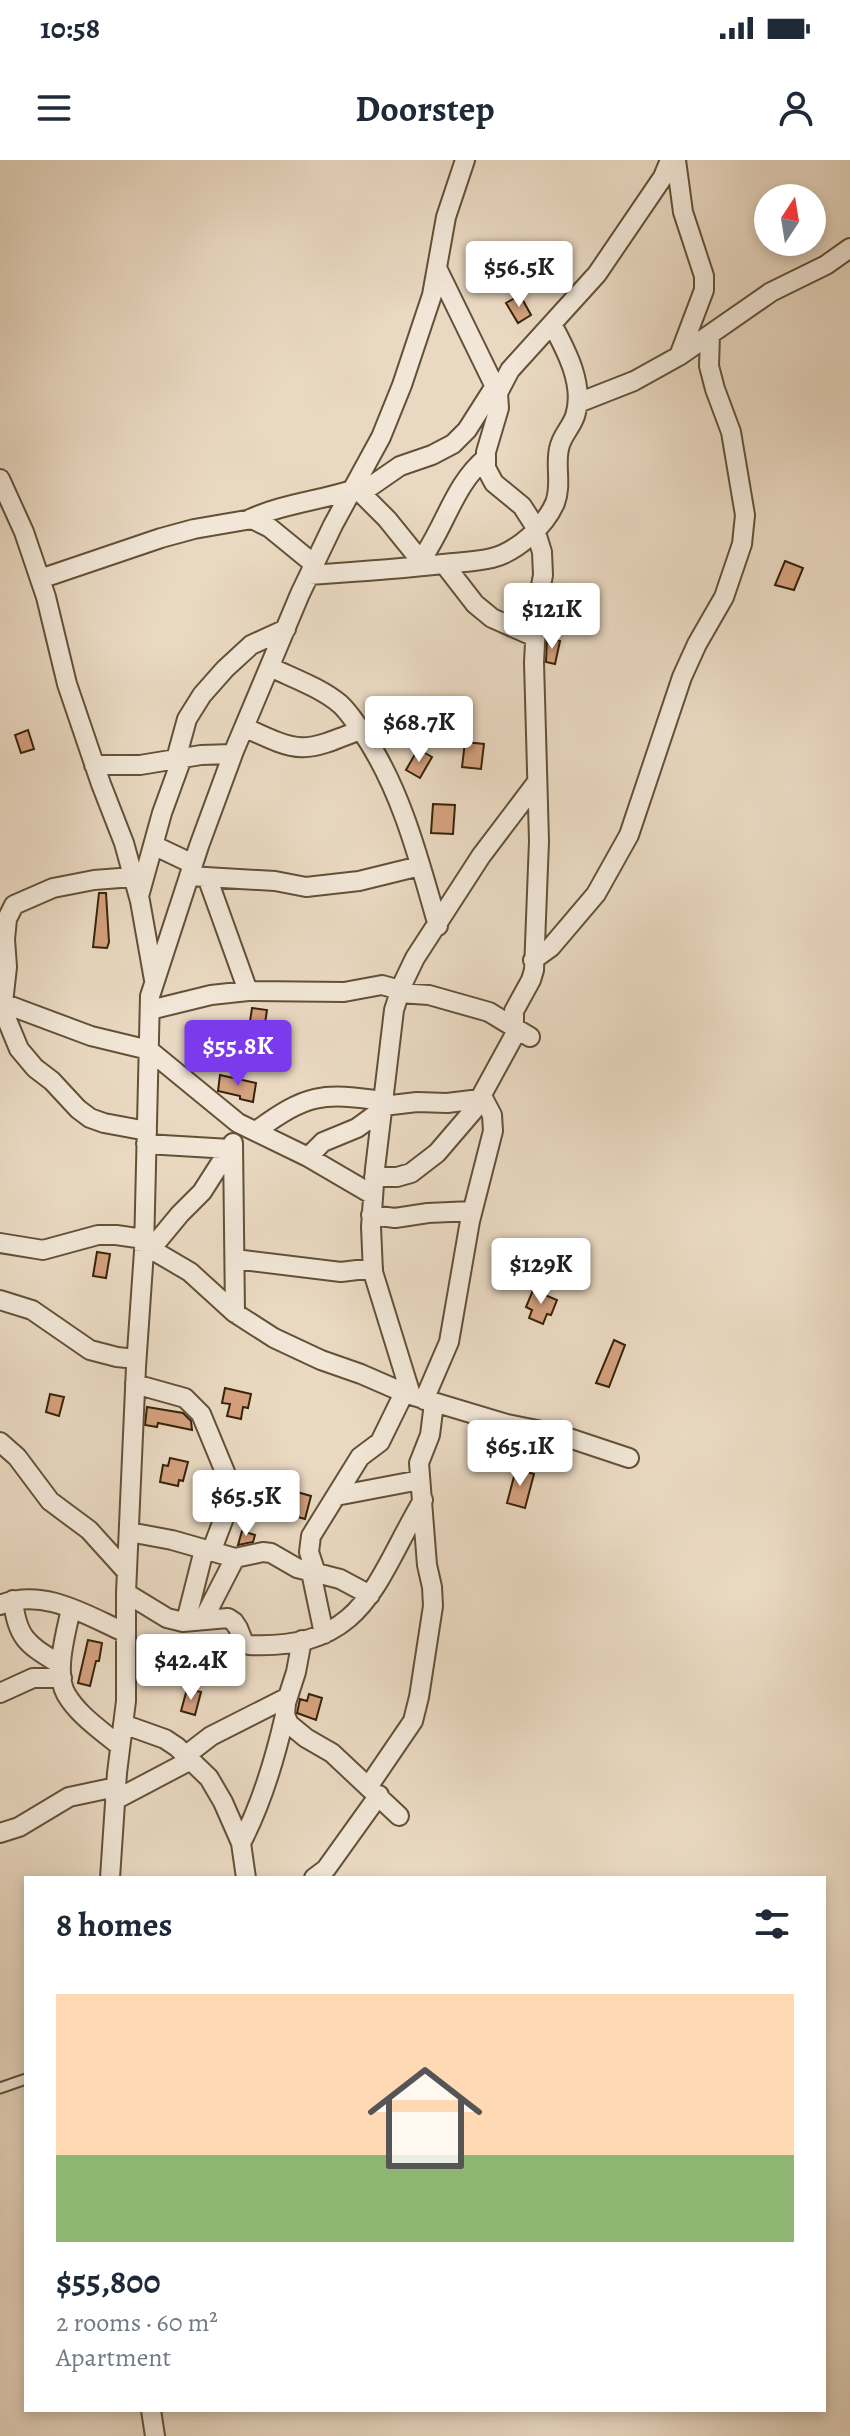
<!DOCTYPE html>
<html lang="en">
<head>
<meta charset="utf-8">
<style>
  body { margin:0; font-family:Alegreya,serif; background:#f6f6f7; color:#1f2937; height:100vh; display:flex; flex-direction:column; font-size:30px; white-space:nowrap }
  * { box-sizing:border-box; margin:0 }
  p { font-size:26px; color:#747a83 }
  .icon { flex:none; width:44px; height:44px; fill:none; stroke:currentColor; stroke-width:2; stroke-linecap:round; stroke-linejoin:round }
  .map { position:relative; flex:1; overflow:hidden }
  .sheet { position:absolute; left:24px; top:1716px; width:802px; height:536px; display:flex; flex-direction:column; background:#fff; border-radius:0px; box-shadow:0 4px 12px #0003 }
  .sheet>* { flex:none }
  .needle { width:52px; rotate:12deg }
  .controls { position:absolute; left:754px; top:24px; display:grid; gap:16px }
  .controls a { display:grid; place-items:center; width:72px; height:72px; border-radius:50%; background:#fff; box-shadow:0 4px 12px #0003; font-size:40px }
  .price { position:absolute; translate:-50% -68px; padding:0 18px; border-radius:8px; background:#fff; color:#222; font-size:26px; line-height:52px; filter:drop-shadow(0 2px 4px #0008) }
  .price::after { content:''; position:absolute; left:50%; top:48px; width:24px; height:18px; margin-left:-12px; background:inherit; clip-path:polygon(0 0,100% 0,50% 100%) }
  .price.on { background:#7c3aed; color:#fff }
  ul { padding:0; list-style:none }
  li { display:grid; align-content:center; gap:16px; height:424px; padding:0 32px }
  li+li { border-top:2px solid #e0e1e3 }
  li span { display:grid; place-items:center; height:248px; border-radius:0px; color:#555 }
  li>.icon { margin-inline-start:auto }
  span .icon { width:144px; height:144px; fill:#fffc; stroke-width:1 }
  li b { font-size:34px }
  h2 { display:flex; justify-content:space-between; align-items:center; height:96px; padding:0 32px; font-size:34px }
  .status { display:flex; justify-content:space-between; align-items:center; height:56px; padding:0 40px; background:#fff; direction:ltr }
  .status svg { height:22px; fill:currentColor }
  header { display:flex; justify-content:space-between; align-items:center; height:104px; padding:0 32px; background:#fff; font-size:36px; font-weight:700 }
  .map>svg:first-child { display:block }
  .building { fill:#d5a17f; stroke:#362408; stroke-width:2 }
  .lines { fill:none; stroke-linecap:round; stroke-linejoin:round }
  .lane-casing { stroke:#635136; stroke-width:13 }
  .street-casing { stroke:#635136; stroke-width:22 }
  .lane { stroke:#f1e6d7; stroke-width:9 }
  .street { stroke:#f1e6d7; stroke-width:18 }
</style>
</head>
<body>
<div class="status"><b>10:58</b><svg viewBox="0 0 49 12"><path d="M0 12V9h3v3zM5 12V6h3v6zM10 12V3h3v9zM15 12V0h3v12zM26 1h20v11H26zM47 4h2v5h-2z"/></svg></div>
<header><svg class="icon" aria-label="menu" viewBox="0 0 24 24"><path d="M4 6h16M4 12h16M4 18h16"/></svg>Doorstep<svg class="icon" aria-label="person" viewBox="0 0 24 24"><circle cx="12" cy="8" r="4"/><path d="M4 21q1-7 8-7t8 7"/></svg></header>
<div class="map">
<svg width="850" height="2276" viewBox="0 0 850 2276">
  <rect width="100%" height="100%" fill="#ead9c2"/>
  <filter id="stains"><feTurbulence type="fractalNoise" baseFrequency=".0025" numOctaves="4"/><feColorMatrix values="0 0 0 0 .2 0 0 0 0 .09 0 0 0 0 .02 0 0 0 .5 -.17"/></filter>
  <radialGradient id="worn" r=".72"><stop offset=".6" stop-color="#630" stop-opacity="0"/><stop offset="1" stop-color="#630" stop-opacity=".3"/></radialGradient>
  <path class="building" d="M520,135l11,20 -13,8 -12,-20z
    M785,401l18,7 -9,22 -19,-5z
    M547,478l13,3 -5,23 -9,-2z
    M28,570l6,19 -13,4 -6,-18z
    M465,582l19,2 -3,25 -19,-2z
    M418,589l14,8 -12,21 -14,-8z
    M433,644l22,1 -2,29 -22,-1z
    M99,733h7l3,49 -2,6 -14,-1z
    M252,848l15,2 -3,20 -15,-2z
    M220,915l36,8 -3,19 -13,-3v-3l-22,-5z
    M97,1092l13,2 -4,24 -13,-2z
    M533,1130l24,10 -6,15 -4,-1 -4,10 -14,-6 3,-8 -6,-3z
    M614,1180l11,5 -16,42 -13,-4z
    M225,1228l26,6 -3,14 -5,-1 -2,12 -14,-3 3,-12 -8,-1z
    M50,1234l14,3 -5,19 -13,-4z
    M147,1247l36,6 8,8 1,9 -34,-7 -1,4 -12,-2z
    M170,1298l18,4 -5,19 -4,-1 -1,6 -18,-4 3,-17 5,1z
    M516,1309l18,5 -9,34 -18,-5z
    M297,1332l14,4 -6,23 -14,-4z
    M242,1371l13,4 -2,7 -15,3z
    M88,1480l14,3 -3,18h-3l-6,25 -12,-3z
    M187,1529l14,3 -6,23 -14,-4z
    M309,1534l13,4 -6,22 -19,-7 3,-14 7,2z"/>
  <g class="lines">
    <g class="lane-casing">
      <path id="lane" d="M0,1928l26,-9"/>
    </g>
    <g class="street-casing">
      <path id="street" d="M676,0l7,52 21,64v14l-25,66
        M498,233l12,-23 87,-96 66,-97 7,-17
        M578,243l56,-22 45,-25 92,-64 55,-27 24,-17
        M0,319l24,53 22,65 21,87 34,100 23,59 16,58 14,79
        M354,326l33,33 38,47
        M361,333l39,-27 32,-11 21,-11 14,-14 28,-44
        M250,359c32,-15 68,-18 102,-29
        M421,400c24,-33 33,-76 65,-102
        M444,404l31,40 17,14 43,19
        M309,415c45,-3 90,-6 134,-11 16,-2 33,-2 49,-6 25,-6 53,-32 63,-55 7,-18 0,-37 4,-54 2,-13 12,-21 16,-33 10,-31 -9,-66 -23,-92
        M40,419l121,-41 33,-9 58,-10 18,9 44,36
        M270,507c23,11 51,21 70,37 9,8 16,20 23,29 39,58 56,127 75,193
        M244,567c57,27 59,26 116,3
        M176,599l11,-40 15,-24 23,-26 26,-24 35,-16
        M94,605h46l61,-10 32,-1
        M153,685l40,19
        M189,716l86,5 31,6 53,-6 61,-15
        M207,717l41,114
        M139,736l23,-83 20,-55
        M533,800l18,-13 45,-53 33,-59 53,-158 15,-33 27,-47 18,-53 3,-29 -14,-83 -16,-43 -6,-23 1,-30
        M399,833l30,2 60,17 41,25
        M0,842l91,34 58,14 89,73 70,34 65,38
        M0,843l19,46 16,19 17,13 26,28 12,9 14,5 43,8
        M3,843l4,-36 -2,-28 2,-20 7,-14 39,-17 41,-8 39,-3
        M150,850l61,-15 37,-4 96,1 38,-7 18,5
        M383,946l34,-4 30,1 33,-4
        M256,971c51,-37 65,-39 127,-30
        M233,983l2,170
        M146,984l84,5
        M308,997l15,-15 34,-14 26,-19
        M374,1017h23l14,-4 26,-20 36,-42 41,-75v-25l17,-31 3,-10 5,-129 -5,-179 3,-55 6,-32 -1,-23 -9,-29 -11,-17 -28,-23 -8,-15v-16l13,-44 -1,-15 -61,-125
        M371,1055l24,3 33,-5 44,-2
        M0,1083l43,7 55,-15h18l28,4
        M144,1085l46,27 45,41 39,25 47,22 40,14 46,20 100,30 50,10 72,24
        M151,1089l29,-35 22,-22 30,-47
        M235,1099l106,13 32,-4
        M0,1140l32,10 58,40 27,7 19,2
        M135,1224l50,14 16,16 24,58 -1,46 -13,34
        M411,1235l-38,-123 -2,-45 4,-58 19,-159 8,-25 13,-27 66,-102 56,-74
        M424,1240l25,-58 21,-121 23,-90 -1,-16 -10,-19
        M0,1282l17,15 33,44 39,29 38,42
        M336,1336l84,-16
        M129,1372l43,8 63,18 28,-6 8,1 26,15 43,11 30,16
        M311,1412l13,62
        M316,1413l-7,-21 2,-16 49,-79 20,-15 24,-49
        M126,1433l41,25 16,4 45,-4 6,4 4,6 6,15 5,2c116,5 125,-62 174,-145
        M13,1440c4,40 16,45 48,65
        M0,1445c43,-18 86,10 126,28
        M71,1449c-5,23 -17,64 -5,85 12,21 36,37 54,52
        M203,1460l32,-62
        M186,1461l18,-71
        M302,1480l-6,32 -10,31 -1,12 4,9 17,14 26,15 67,63
        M0,1533l33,-15h29
        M123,1564l42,15 12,8 32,31 14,24 18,41 5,35
        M185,1596l26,-20 77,-39
        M368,1627l45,-66 6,-24 14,-91 -1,-19 -5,-22 -8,-102 11,-28 4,-32
        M115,1640l74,-39
        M0,1673l19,-6 50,-30 47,-10
        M241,1683c21,-40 34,-84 44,-128
        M110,1718l7,-105 9,-72v-108l10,-226 8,-116 6,-255 49,-150 35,-95 66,-157 33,-69 48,-88 21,-52 30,-90 14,-78 19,-57
        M314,1718l12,-9 53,-74
        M151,2250l4,26"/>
    </g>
    <use href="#lane" class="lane"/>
    <use href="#street" class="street"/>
  </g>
  <rect width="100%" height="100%" filter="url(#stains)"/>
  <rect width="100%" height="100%" fill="url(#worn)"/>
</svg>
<div class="controls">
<a><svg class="needle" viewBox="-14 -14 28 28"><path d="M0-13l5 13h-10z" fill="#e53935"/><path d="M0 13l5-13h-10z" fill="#747a83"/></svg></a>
</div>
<b class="price" style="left:519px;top:149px">$56.5K</b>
<b class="price" style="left:552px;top:491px">$121K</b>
<b class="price" style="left:419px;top:604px">$68.7K</b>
<b class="price on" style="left:238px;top:928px">$55.8K</b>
<b class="price" style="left:541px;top:1146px">$129K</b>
<b class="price" style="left:520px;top:1328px">$65.1K</b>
<b class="price" style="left:246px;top:1378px">$65.5K</b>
<b class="price" style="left:191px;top:1542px">$42.4K</b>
<section class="sheet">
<h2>8 homes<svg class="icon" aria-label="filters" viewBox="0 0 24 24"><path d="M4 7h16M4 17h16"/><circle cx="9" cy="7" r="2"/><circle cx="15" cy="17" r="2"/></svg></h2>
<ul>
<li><span style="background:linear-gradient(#ffd9b3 65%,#8fb573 0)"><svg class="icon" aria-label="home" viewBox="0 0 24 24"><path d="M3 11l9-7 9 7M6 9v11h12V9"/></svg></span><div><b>$55,800</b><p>2 rooms · 60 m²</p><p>Apartment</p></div></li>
</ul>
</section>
</div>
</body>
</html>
